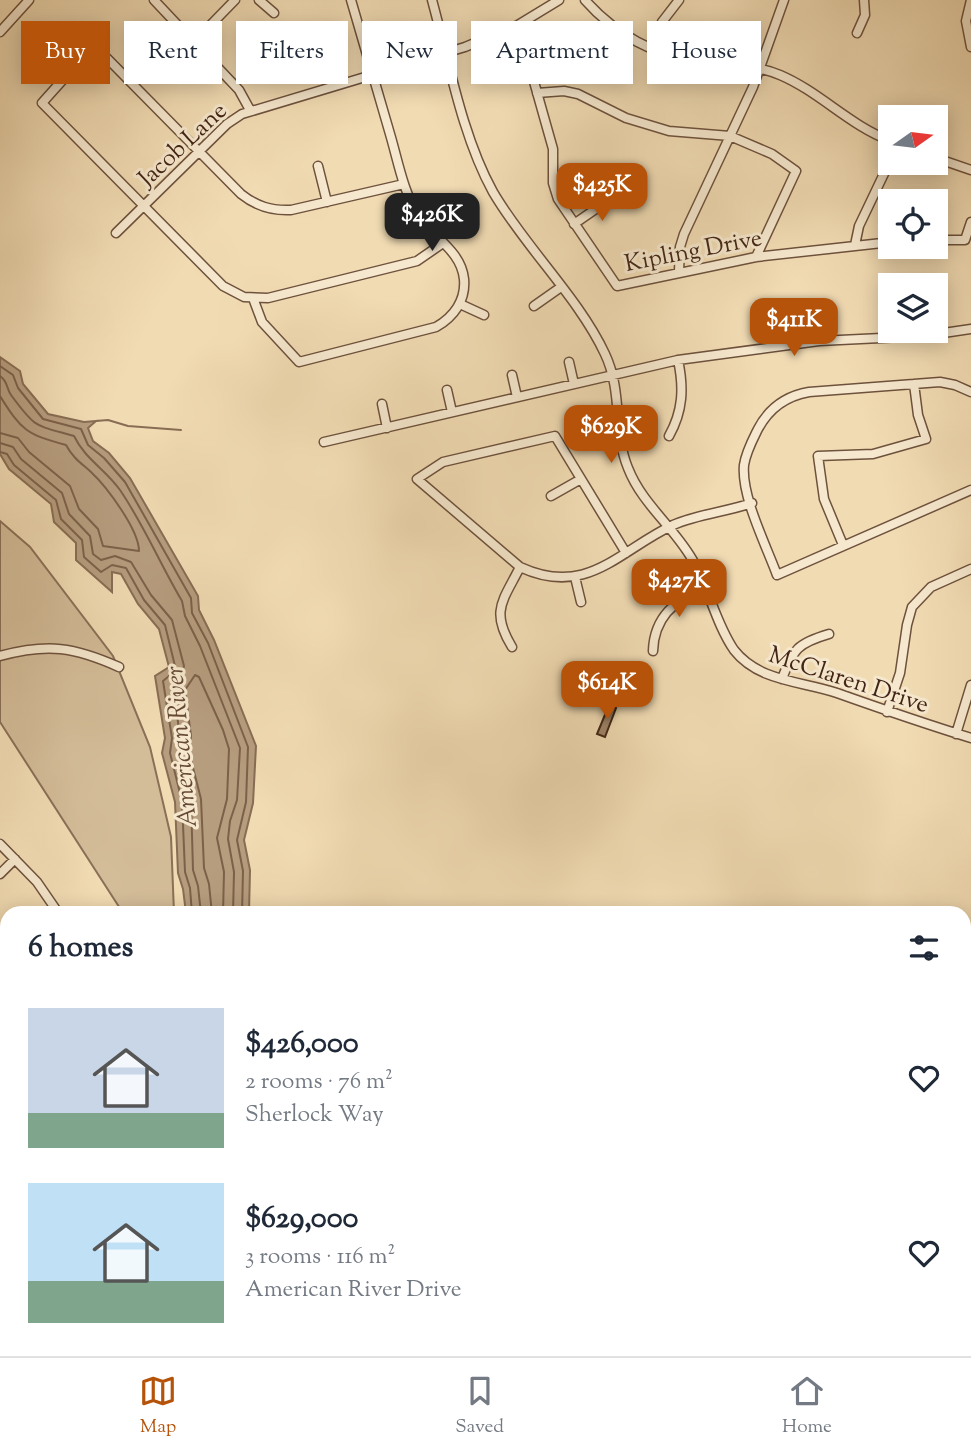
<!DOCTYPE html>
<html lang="en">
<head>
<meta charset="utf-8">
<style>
  body { margin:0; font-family:"Sorts Mill Goudy",serif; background:#f2f2f3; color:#1f2937; height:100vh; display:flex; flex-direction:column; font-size:26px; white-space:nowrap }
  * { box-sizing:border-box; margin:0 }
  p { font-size:23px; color:#747a83 }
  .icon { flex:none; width:38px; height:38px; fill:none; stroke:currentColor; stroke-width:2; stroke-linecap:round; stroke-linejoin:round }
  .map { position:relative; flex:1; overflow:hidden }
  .sheet { position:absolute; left:0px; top:906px; width:971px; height:450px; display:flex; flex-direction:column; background:#fff; border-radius:21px 21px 0 0; box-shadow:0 4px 18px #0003 }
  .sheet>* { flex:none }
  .banner { position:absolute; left:21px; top:21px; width:929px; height:63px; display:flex; gap:14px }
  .needle { width:46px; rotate:76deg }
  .controls { position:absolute; left:878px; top:105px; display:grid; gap:14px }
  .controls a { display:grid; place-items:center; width:70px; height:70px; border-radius:0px; background:#fff; box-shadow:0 4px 18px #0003; font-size:35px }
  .price { position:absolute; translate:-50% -60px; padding:0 16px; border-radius:14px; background:#b45309; color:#fff; font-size:23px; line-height:46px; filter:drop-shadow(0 2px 4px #0008) }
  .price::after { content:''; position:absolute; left:50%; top:42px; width:21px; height:16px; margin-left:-10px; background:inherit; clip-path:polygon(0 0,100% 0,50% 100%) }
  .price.selected { background:#222; color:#fff }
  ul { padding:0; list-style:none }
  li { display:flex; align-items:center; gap:21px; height:175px; padding:0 28px }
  li span { display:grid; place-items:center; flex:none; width:196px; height:140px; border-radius:0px; color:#555 }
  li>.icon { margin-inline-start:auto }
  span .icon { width:84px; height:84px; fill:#fffc; stroke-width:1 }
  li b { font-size:30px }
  h2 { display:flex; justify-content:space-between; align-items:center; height:84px; padding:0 28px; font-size:30px }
  .pill { padding:0 24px; border-radius:0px; background:#fff; box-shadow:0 4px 18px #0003; font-size:24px; line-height:63px }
  .pill.selected { background:#b45309; color:#fff }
  .dock { display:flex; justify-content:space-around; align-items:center; height:98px; border-top:2px solid #e0e1e3; background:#fff; font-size:19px; color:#747a83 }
  .dock a { display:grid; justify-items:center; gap:4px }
  .dock .selected { color:#b45309 }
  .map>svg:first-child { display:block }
  .green { fill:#d3bc98; stroke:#8a7057; stroke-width:2 }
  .water { fill:#b69d7e; stroke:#886d54; stroke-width:2 }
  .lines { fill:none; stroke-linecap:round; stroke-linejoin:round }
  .shore { stroke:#7c614a; stroke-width:2 }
  .stream { stroke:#886d54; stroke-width:2 }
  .building { fill:#9d8468; stroke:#422516; stroke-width:2 }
  .minor-casing { stroke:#6e523d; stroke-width:11 }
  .minor { stroke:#f6e8ce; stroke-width:8 }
  .labels { text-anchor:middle; stroke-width:6; stroke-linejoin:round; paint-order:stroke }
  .street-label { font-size:24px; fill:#422516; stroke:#f6e8ce }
  .water-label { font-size:26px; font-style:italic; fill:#654935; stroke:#f6e8ce }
</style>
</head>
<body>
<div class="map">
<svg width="971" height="1356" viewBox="0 0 971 1356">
  <rect width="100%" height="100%" fill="#f1dbb3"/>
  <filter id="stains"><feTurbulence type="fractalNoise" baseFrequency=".00286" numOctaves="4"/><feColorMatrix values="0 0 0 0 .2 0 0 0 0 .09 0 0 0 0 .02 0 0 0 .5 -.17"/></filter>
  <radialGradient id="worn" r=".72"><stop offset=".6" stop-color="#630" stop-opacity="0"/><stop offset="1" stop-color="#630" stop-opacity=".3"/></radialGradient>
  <path class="green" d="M0,521l30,26 83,109 37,91 21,90 3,76h-51l-123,-191z"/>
  <path class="water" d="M0,357l20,14 3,13 25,30 36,8 12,-1 -8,7 5,13 16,12 21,25 68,118 1,14 15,30 42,106 -3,57 -9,37 6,30 -1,43h-63l-3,-24 -5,-16 -3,-71 -13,-49 3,-15 -10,-62 14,-9 -10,-38 -21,-25 -17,-30 -9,-2v20l-36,-32v-17l-22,-21 -3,-18 -42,-35 -9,-15z
    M964,1258h7v98h-28l5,-7h16z
    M569,1349h71l-8,7h-61z
    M806,1349h76l11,7h-85l3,-2z"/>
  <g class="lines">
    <path class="shore" d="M0,366l13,9 5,13 25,31 38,10 7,16 16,13 21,24 66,116 1,15 16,30 40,104 -2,55 -9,38 6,31 -1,43
      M0,376c8,5 6,12 11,19 25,34 24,30 63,41 11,23 31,33 46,54 24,35 40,74 62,111l3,15 15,30 40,102 -3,52 -7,21 -2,18 6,33 -1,42
      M0,396c22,35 26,38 66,49 7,13 15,18 25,27 16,15 48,58 48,79l-36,-5 -5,-17 -19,-20 -9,-23 -41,-34 -11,-14 -18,-5
      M0,443l13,4 8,12 41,34 7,21 21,22 3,18 8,6 14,-4 16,6 20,33 21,25 12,46 -3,10 -8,9 7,52 -1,16 12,47 2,70 5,16 3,28
      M0,452l7,2 7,11 42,35 5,19 21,21 2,17 17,15 11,-7 14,3 18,32 21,25 10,41 -1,6 -11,9 9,57 -2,15 12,48 3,71 5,16 2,26
      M212,914l-3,-30 -5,-16 -3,-69 -12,-47 2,-16 -6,-46 10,-15 4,2 24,53 6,19 -2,50 -10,39 7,34 -1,42"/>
    <path class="stream" d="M96,421l12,-1 20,6 53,4"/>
  </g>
  <path class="building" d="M609,705l7,3 -11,29 -8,-3z"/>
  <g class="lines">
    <g class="minor-casing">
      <path id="minor" d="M154,0l85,90 11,20
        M259,0l15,13
        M432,0c17,62 30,136 61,192 32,55 86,106 112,162 18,38 8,78 23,114 14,36 45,58 64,91 17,29 23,63 42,91 25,32 68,31 103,43 45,16 89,31 134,45
        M585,0c30,34 71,57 116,62 27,3 53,2 79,13 40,17 70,51 111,66
        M971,0l-5,21 5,26
        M518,25l35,124v34l5,16 59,87 139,-29 135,-15
        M0,32l29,-32
        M857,33l8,-18 -1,-15
        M194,42l41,-42
        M653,49l9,-27 17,-22
        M537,93l27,-2 14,3 48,24 43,13 61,5 42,18 24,17 -40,86
        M936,158l35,12
        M318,166l9,36
        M404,184l-113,26c-20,1 -35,-4 -50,-16l-147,-149 -52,58 181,183 21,11 24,1 149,-37 26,-18
        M574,224l39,-27
        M116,233l111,-109 15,-10 223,-67 53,-22 41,-25
        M936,240h29l6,-18
        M855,245l4,-19 32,-67
        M679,271l1,-24 4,-13 69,-147 31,-87
        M253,298l9,24 37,40 137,-35c18,-10 30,-27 28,-48 -3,-29 -32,-42 -46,-64 -15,-24 -20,-54 -28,-81 -13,-45 -26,-89 -39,-134
        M460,304l24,11
        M534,306l27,-19
        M569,362l5,22
        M512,375l5,22
        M447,390l5,22
        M971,392l-16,-7 -15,-3 -131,10c-23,4 -40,16 -51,37 -6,12 -12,23 -14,36 -3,31 22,80 33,110l194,-85
        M382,404l5,24
        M669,436c14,-25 15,-48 9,-76
        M324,442l354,-82 141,-19 104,-5 48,-7
        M551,496l30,-17
        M843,545l-19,-46 -6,-43 55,-2 53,-15 -8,-24 -4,-31
        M626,553l-71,-117 -112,26 -26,17 103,88c67,31 98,-16 153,-42 25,-11 53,-13 79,-22
        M575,577l6,25
        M512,647c-22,-36 -9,-46 8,-80
        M653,651c1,-34 23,-53 53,-62
        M0,656c48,-13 74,-9 119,11
        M782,679c11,-30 16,-36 47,-45
        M887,712l13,-39 7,-48 5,-18 19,-20 40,-18
        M956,734l15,-49
        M0,844l37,38 22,32
        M0,874l15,-15
        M0,986l7,29
        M0,1052l7,-2
        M0,1120l7,-2
        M0,1194l3,-3
        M0,1250l7,6
        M0,1328l7,3
        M86,1349l1,7
        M155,1349l1,7"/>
    </g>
    <use href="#minor" class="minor"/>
  </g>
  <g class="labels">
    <g class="street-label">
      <text transform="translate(182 144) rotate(-43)" y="8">Jacob Lane</text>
      <text transform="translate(693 250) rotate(-11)" y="8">Kipling Drive</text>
      <text transform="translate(849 679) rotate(18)" y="8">McClaren Drive</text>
    </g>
    <g class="water-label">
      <text transform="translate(180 747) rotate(-95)" y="9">American River</text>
    </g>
  </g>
  <rect width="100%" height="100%" filter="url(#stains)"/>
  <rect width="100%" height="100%" fill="url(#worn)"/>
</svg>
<div class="controls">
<a><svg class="needle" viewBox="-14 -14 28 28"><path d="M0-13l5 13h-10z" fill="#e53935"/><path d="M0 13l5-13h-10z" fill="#747a83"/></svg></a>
<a><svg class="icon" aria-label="locate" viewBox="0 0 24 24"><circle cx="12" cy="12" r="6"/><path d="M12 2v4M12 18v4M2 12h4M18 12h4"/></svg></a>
<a><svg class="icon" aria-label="layers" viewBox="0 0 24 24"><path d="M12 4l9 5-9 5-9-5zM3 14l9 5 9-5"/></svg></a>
</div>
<b class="price" style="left:602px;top:223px">$425K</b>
<b class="price selected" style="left:432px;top:253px">$426K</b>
<b class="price" style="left:794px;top:358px">$411K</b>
<b class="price" style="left:611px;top:465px">$629K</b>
<b class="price" style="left:679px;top:619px">$427K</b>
<b class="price" style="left:607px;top:721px">$614K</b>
<div class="banner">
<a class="pill selected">Buy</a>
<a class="pill">Rent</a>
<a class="pill">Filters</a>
<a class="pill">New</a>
<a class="pill">Apartment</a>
<a class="pill">House</a>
</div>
<section class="sheet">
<h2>6 homes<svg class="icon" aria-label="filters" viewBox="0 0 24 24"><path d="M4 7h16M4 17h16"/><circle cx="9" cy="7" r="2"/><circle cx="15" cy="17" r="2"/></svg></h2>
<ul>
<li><span style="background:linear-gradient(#c9d6e8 75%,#7fa58c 0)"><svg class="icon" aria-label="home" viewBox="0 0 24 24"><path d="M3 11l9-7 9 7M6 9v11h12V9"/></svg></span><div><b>$426,000</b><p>2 rooms · 76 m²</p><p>Sherlock Way</p></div><svg class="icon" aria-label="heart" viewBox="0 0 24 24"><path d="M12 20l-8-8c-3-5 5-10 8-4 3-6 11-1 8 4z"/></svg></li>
<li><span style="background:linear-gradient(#bfe0f5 70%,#7fa58c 0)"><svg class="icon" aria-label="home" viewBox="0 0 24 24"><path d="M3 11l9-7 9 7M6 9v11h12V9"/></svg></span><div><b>$629,000</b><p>3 rooms · 116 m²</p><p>American River Drive</p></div><svg class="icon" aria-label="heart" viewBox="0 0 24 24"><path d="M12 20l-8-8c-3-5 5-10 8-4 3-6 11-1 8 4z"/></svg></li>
</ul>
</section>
</div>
<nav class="dock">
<a class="selected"><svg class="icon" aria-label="map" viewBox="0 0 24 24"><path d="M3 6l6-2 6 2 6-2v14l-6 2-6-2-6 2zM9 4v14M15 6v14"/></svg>Map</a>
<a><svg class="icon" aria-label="saved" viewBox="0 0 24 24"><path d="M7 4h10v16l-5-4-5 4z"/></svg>Saved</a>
<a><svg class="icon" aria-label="home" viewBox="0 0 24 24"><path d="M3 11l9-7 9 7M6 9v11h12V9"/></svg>Home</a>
</nav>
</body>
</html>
